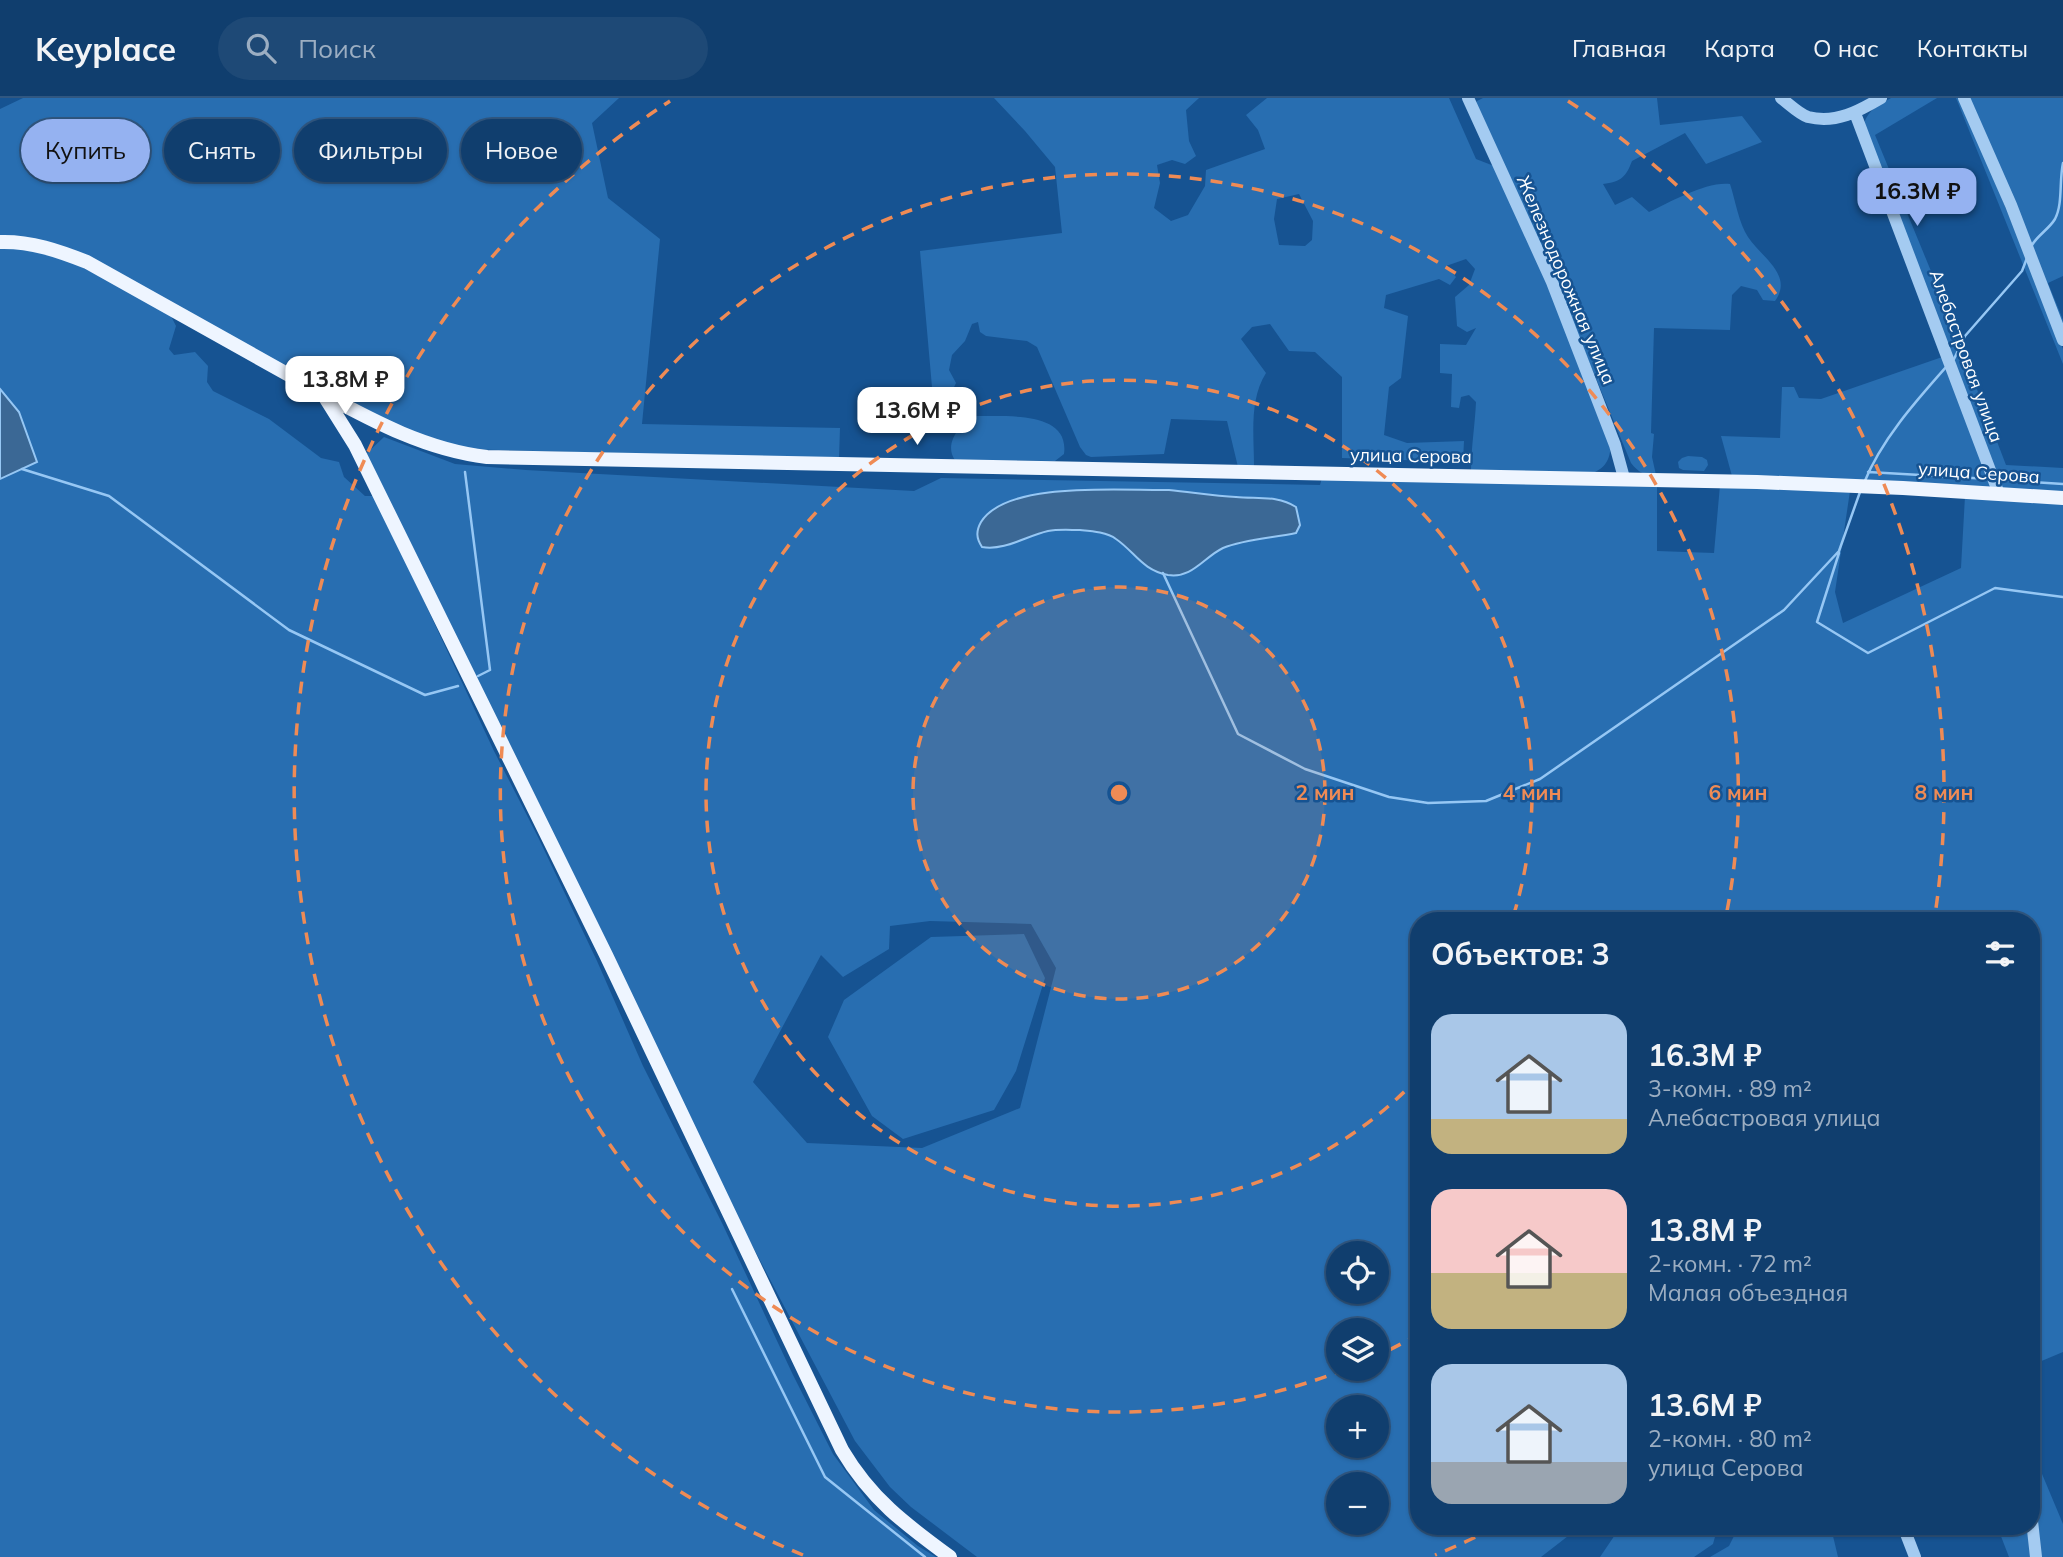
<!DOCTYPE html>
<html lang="ru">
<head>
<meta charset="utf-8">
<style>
  body { margin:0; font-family:Mulish,sans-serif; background:#1e4976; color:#f1f3f6; height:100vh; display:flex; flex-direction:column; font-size:26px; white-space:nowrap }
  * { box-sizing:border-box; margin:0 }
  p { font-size:23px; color:#9caec2 }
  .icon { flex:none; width:38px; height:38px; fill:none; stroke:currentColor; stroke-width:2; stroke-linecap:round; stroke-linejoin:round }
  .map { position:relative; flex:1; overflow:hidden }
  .panel { position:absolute; left:1410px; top:814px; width:630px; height:623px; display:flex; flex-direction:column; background:#103e6e; border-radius:28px; box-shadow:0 2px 5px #0004,0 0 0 2px #305781 }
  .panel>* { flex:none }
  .banner { position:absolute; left:21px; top:21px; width:665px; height:63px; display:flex; gap:14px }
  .controls { position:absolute; left:1326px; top:1143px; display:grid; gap:14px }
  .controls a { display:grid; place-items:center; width:63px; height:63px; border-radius:50%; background:#103e6e; box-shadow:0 2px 5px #0004,0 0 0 2px #305781; font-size:35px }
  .price { position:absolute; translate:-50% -60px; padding:0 16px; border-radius:14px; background:#fff; color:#222; font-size:23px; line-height:46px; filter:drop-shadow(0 2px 4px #0008) }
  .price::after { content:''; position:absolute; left:50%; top:42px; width:21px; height:16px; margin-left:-10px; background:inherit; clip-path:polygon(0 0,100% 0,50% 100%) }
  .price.active { background:#95b2f1; color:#111 }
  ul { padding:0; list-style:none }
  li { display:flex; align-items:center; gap:21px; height:175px; padding:0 21px }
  li span { display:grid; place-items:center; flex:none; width:196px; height:140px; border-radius:21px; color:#555 }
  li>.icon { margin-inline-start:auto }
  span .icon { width:84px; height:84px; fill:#fffc; stroke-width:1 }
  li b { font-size:30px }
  h2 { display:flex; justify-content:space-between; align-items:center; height:84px; padding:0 21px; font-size:30px }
  .chip { padding:0 24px; border-radius:32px; background:#103e6e; box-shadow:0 2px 5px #0004,0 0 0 2px #305781; font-size:24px; line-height:63px }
  .chip.active { background:#95b2f1; color:#111 }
  header { display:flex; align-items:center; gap:42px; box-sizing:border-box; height:98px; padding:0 35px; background:#103e6e; border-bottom:2px solid #305781 }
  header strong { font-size:33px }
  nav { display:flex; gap:38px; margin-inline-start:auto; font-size:24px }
  .search { width:490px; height:63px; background:#1e4976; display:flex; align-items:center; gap:18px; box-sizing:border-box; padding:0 24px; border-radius:38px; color:#9caec2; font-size:26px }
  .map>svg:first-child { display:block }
  .green { fill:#286eb1; fill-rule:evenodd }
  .water { fill:#3b6895; stroke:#96c7f4; stroke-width:2 }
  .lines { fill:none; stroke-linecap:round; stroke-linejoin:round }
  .stream { stroke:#96c7f4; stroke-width:2.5 }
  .minor { stroke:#a4cbf1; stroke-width:12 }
  .major { stroke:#eef5ff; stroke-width:14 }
  .ring { fill:none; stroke:#ef8b55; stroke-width:3.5; stroke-dasharray:12 9 }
  .labels { text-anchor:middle; stroke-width:5; stroke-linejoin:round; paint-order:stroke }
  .street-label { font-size:18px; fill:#fff; stroke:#165392 }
  .centre { fill:#ef8b55; stroke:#165392; stroke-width:3.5 }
  .ring-label { font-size:21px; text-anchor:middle; font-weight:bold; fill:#ef8b55; stroke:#165392; stroke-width:5; stroke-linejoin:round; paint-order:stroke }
</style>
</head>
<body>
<header>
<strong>Keyplace</strong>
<div class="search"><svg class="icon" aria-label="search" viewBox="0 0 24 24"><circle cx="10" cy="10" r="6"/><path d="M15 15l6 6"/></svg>Поиск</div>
<nav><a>Главная</a><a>Карта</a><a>О нас</a><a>Контакты</a></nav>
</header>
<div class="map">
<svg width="2063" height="1459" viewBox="0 0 2063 1459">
  <rect width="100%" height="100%" fill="#165392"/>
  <path class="green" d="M23,0h596l-27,25 16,75 52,41 -18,185 198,4 -1,31 -381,-10 -120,-47 -201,-117 -137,-47v-129z
    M994,0h205l-13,12 3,31 7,15 -11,8 -13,-4 -15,5 3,18 -6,25 17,13 17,-6 17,-29 1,-16 59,-21 -7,-19 -12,-15 21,-17h182l27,61 18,7 54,118 63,160c-1,14 -4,23 -18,29l-122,-1c0,-24 4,-47 5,-70l-7,-7 -8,2 -2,11 -8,-1 1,-33 -12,-1v-29l26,1 10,-17 -9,4 -10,-6 -2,-29 14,-12 6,-16 -9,-10 -20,7 10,11 -6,8 -11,-6 -53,16 -2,13 24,8 -7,62 -12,9 -5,48 23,8 57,-2 -1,21 -121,-4v-81l-27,-25 -26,-1 -19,-27 -18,3 -11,12 25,34c-17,27 -12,62 -12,93l-16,1 -11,-46 -56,-2 -7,35 -73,3 -5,-2 -6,-8 -43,-100 -10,-6 -41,-5 -6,-4 -2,-10 -6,2 -7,17 -13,14 -3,15 7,13 -9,19 -12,19 -15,-170 142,-18 -7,-66 -30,-36zM1299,96l14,27 -1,19 -7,6 -26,-1 -5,-26 3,-20z
    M1483,0h174l3,27 82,-9 20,26 -56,22 -21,-31 -53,28c-6,16 -11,21 -29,23l12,21 17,-8 17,15c21,-10 58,-31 81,-28 5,15 9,40 18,53 13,20 46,38 27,64l-12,-1 -6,-10 -16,-4 -9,9 -2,35 -76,-2 -3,105 3,1 -2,23 4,18c-12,0 -17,-2 -25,-12l-75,-181 -80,-179 1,-2z
    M1891,0h46l-62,37 65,158 66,172 57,3v25l-331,-17 -11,-40 59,2 2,-51h12l5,11 22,1 127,-44 -84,-232c5,-14 15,-18 27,-25z
    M1956,0h5l102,251v15z
    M1967,0h96v178l-15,7 15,37v12z
    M0,148l60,10 109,56 7,14 -7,23 5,6 21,-3 13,14 -1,16 6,9 56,28 52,39 18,4 5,15 21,19h10l119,255 44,86 59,124 46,105 79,157 71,152 40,79 41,56 44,36 18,11h-936v-1078l37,-17 -18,-50 -19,-23z
    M977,318c29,1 93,-6 87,38l-9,7 -100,-1c-12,-16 6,-39 22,-44z
    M384,339l71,27 71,6 388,21 27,-13 379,7 2,-7 335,6v67l57,2 6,-68 130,6 -15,101 8,31 118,-55 4,-72 98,7v849l-31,13v-445h-613v606h162l-40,31h-564l-66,-50 -21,-20 -35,-46 -181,-344 -310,-641zM930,823l101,3 25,44 -36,140 -98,40 -115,-5 -54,-61 68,-127 22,22 46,-28 1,-23zM1339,1155h38v39h-38zM1339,1232h38v38h-38zM1339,1309h38v39h-38zM1339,1386h38v38h-38z
    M1688,358l14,1 5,3 1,5 -4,6 -21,-1 -4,-2 -1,-6 4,-4z
    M1024,836l21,44 -29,93 -22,39 -91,29 -31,-23 -44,-79 16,-37 87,-63z
    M2032,1352l31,74v33h-24l-3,-34 -4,-10z
    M1621,1428h97l-5,18 -19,13h-94z
    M1739,1428h104l2,5 -12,5 5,21h-128l19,-11z
    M1997,1428h33l3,31h-24z"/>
  <path class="water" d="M0,291l19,23 18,50 -37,17z
    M1169,392c22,2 45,6 67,7 21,2 42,-2 60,10l4,18 -4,8c-23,5 -51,6 -73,15 -19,9 -31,31 -55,27 -26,-5 -33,-23 -52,-36 -9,-7 -25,-8 -36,-9 -10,0 -22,-1 -32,1 -22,5 -43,20 -66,16 -6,-9 -6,-16 -1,-25 26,-42 143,-31 188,-32z"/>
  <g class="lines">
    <path class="stream" d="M2032,147c6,-10 17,-16 23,-26 8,-15 4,-38 8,-56
      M1954,261l11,-23 57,-65 5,-13
      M22,371l87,27 180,134 136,65 33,-9
      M465,374l25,198 -12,6
      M1868,374l122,7
      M2000,382l63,4
      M1864,385c17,-43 52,-82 83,-117
      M1839,455l-22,69 51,31 127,-65 68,9
      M1163,475l75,161 67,35 84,28 39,6 58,-2 54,-22 244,-169 55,-59 21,-59
      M732,1191l93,188 100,80"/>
    <path class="minor" d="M1468,0l84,184 63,163 9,33
      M1781,0c8,6 18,16 27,19 28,7 51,-6 73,-19
      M1964,0l47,107 52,135
      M1855,15l144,381
      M2032,1423l4,36
      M1903,1428l12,31"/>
    <path class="major" d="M0,144c31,-1 59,9 87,20l236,132 32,51 251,510 236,495c29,49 63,74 108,107
      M323,296c52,28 104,56 164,63l1270,25 146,6 160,10"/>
  </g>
  <circle cx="1119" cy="695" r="206" fill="#ef8b55" fill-opacity=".12"/>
  <g class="ring">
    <circle cx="1119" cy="695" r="206"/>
    <path d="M1419 979A413 413 0 1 1 1513 819"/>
    <path d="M1419 1236A619 619 0 0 1 1381 1256M1346 1271A619 619 0 1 1 1726 818"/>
    <path d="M1494 1430A825 825 0 0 1 1435 1457M803 1457A825 825 0 0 1 670 3M1568 3A825 825 0 0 1 1935 817"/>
  </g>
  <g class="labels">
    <g class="street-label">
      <text transform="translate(1566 182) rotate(67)" y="6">Железнодорожная улица</text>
      <text transform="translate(1966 258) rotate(70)" y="6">Алебастровая улица</text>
      <text transform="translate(1411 358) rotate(1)" y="6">улица Серова</text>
      <text transform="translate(1979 375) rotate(4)" y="6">улица Серова</text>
    </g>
  </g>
  <circle cx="1119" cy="695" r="10" class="centre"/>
  <g class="ring-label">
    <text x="1325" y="702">2 мин</text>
    <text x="1532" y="702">4 мин</text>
    <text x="1738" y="702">6 мин</text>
    <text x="1944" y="702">8 мин</text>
  </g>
</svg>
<div class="controls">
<a><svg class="icon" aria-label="locate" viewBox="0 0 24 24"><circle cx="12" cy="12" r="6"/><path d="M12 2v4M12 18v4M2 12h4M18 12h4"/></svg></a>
<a><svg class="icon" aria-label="layers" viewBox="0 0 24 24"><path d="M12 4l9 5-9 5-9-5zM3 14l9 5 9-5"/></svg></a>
<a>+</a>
<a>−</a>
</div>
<b class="price active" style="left:1917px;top:130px">16.3M ₽</b>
<b class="price" style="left:345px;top:318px">13.8M ₽</b>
<b class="price" style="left:917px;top:349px">13.6M ₽</b>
<div class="banner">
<a class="chip active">Купить</a>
<a class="chip">Снять</a>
<a class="chip">Фильтры</a>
<a class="chip">Новое</a>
</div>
<section class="panel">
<h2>Объектов: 3<svg class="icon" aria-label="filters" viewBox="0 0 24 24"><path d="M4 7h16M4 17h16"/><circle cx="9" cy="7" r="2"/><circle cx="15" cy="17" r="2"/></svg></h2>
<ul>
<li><span style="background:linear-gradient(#a9c7e8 75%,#c2b280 0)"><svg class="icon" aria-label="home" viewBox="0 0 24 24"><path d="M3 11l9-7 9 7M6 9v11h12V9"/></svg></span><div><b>16.3M ₽</b><p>3-комн. · 89 m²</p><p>Алебастровая улица</p></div></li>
<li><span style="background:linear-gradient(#f6c9c9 60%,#c2b280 0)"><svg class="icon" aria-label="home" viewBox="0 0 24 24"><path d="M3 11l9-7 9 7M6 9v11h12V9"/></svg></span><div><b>13.8M ₽</b><p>2-комн. · 72 m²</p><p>Малая объездная</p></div></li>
<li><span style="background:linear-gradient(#a9c7e8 70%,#9aa5b1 0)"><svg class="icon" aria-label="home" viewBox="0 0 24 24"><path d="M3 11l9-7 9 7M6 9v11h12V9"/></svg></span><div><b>13.6M ₽</b><p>2-комн. · 80 m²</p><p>улица Серова</p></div></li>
</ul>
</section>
</div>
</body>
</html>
